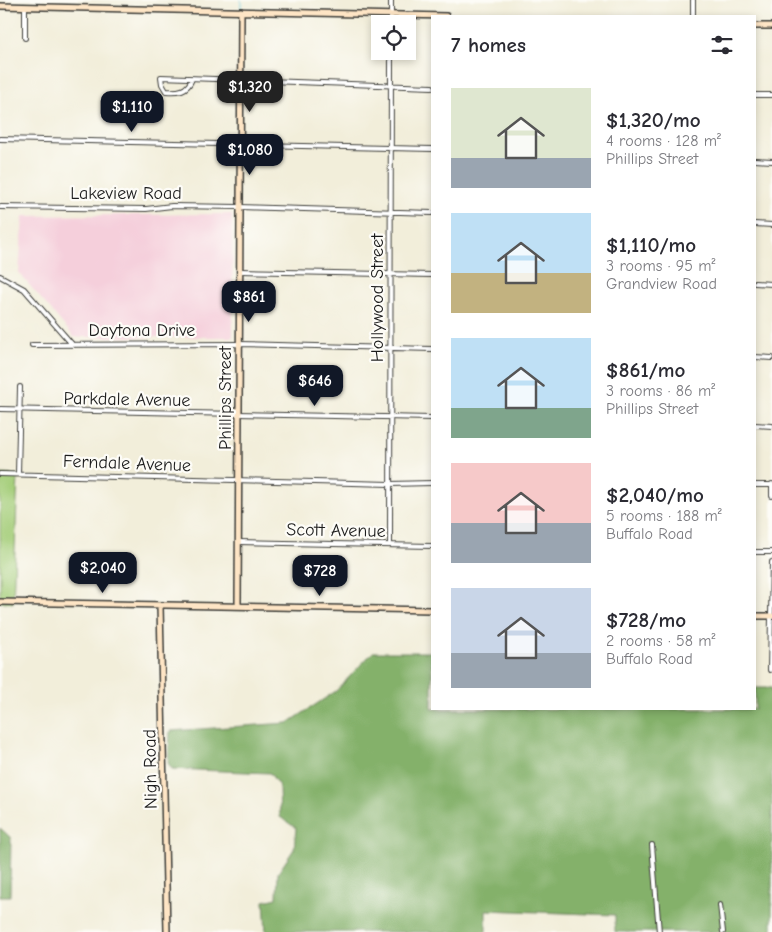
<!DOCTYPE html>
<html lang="en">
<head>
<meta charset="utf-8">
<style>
  body { margin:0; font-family:"Comic Neue",sans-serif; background:#f2f2f3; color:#2b2b33; height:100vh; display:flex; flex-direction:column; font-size:19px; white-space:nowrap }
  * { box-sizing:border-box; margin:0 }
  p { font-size:16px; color:#7c7c81 }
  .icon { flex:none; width:28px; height:28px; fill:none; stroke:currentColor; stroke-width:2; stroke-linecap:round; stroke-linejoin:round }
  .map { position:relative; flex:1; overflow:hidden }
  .details { position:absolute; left:431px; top:15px; width:325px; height:695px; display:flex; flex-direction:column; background:#fff; border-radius:0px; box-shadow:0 2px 8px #0003 }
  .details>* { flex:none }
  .fabs { position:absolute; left:371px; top:15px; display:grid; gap:10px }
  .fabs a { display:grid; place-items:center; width:45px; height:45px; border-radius:0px; background:#fff; box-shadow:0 2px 8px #0003; font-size:25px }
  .price { position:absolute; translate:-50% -42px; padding:0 11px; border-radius:10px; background:#111827; color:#fff; font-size:16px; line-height:32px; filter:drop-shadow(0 1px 2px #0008) }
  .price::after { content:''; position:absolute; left:50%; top:30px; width:15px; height:11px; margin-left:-8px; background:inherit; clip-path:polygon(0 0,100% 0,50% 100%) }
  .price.active { background:#222; color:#fff }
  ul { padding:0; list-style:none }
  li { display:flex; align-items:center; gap:15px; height:125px; padding:0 20px }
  li span { display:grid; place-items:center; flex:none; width:140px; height:100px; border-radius:0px; color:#555 }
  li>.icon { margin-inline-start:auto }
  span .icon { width:60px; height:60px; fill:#fffc; stroke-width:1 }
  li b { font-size:21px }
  h2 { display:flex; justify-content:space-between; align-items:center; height:60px; padding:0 20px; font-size:21px }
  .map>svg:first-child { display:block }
  .built { fill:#f5cfdb }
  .green { fill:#a5ce7a; stroke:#60754b }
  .forest { fill:#84b16a; stroke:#506643 }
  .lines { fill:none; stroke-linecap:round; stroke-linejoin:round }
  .stream { stroke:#60c5de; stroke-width:1 }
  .street-casing { stroke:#3c3c38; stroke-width:6 }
  .secondary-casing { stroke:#3c3c38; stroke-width:8 }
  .street { stroke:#fff; stroke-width:4 }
  .secondary { stroke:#fee5c5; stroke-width:5 }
  .labels { text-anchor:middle; stroke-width:4.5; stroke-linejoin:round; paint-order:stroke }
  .street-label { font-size:18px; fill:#1c1c1c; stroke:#fdfcf7 }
</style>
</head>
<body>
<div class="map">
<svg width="772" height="932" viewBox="0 0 772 932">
  <rect width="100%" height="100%" fill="#fdfcf7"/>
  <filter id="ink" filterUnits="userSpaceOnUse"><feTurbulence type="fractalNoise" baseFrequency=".02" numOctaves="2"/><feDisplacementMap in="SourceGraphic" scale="10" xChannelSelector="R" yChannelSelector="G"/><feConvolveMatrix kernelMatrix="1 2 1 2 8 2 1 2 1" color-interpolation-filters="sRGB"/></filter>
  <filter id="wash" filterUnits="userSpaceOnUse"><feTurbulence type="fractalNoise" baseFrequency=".0096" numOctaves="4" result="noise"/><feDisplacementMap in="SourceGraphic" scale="20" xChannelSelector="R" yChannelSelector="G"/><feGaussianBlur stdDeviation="1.12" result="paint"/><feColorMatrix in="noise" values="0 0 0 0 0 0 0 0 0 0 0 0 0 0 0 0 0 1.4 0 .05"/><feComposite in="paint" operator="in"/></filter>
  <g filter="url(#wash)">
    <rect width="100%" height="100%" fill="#f2eeda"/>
    <path class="built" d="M232,214l1,123h-159l-55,-64 4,-57z"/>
    <path class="green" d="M0,474l18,1 -5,128 -13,-1z"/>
    <path class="forest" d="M373,652h59v57h323v-21h17v244h-157v-17l-129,-5v22h-220l-2,-31 13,-3 1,-25 16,-24 2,-21 -16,-11 -1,-31 -9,-13 -98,-4 -4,-6 2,-32 118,-8 48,-32z
      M0,828l11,10 -1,58h-10z"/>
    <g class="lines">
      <path class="stream" d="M241,0v10"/>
    </g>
  </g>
  <g filter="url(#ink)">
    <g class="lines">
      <g class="street-casing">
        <path id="street" d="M391,0v24
          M693,0v16
          M25,7v31
          M192,79c-5,12 -13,13 -26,12l-4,-7 -1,-7 271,10
          M755,95h17
          M0,139l432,10
          M755,160l17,1
          M0,207l146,2 26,-3 68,1 192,6
          M755,224l17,1
          M240,271l192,4
          M0,276l24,13 47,54
          M755,283l17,1
          M32,345l207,-1 193,5
          M755,357l17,1
          M0,409l432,9
          M755,425l17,1
          M0,474l390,10 42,-1
          M18,474l2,-87
          M772,484v12
          M755,485h17
          M238,542l194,4
          M390,545l1,-494
          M755,552h17
          M770,670l2,-108
          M652,845l7,87
          M720,905l3,27"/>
      </g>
      <g class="secondary-casing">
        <path id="secondary" d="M0,6l446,10
          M755,26h17
          M0,602l432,8
          M160,605l7,327
          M238,606l3,-595
          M755,616h17"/>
      </g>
      <use href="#street" class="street"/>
      <use href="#secondary" class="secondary"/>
    </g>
  </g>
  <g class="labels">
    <g class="street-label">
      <text x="126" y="199">Lakeview Road</text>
      <text transform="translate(377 298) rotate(-90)" y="6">Hollywood Street</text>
      <text x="142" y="336">Daytona Drive</text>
      <text transform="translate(225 398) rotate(-90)" y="6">Phillips Street</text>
      <text transform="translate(127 399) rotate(1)" y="6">Parkdale Avenue</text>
      <text transform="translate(127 463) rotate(2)" y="6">Ferndale Avenue</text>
      <text transform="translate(336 530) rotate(1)" y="6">Scott Avenue</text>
      <text transform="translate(150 769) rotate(-91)" y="6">Nigh Road</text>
    </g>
  </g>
</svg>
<div class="fabs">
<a><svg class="icon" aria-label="locate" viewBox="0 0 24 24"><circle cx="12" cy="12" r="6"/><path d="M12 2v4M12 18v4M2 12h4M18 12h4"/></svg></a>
</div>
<b class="price active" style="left:250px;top:113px">$1,320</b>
<b class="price" style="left:132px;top:133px">$1,110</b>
<b class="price" style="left:250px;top:176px">$1,080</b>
<b class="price" style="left:249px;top:323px">$861</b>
<b class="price" style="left:315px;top:407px">$646</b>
<b class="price" style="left:103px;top:594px">$2,040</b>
<b class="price" style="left:320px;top:597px">$728</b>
<section class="details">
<h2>7 homes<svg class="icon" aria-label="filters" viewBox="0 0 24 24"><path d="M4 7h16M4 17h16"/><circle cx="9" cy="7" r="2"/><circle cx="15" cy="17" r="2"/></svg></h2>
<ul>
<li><span style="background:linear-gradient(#dfe7d0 70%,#9aa5b1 0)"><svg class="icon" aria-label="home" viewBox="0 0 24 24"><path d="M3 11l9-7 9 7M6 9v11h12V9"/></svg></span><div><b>$1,320/mo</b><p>4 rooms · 128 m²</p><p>Phillips Street</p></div></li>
<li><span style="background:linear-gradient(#bfe0f5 60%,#c2b280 0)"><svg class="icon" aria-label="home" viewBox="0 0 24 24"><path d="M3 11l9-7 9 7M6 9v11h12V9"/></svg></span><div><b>$1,110/mo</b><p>3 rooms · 95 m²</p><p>Grandview Road</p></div></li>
<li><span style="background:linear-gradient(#bfe0f5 70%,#7fa58c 0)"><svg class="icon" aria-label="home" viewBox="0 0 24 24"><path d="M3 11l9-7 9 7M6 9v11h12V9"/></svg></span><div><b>$861/mo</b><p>3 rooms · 86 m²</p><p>Phillips Street</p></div></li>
<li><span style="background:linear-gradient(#f6c9c9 60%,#9aa5b1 0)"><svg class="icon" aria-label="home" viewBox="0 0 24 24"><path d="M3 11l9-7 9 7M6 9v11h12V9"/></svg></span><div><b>$2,040/mo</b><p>5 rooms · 188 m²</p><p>Buffalo Road</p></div></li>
<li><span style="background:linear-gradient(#c9d6e8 65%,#9aa5b1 0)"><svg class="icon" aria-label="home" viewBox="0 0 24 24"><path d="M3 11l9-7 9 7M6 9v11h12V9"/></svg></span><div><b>$728/mo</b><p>2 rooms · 58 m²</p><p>Buffalo Road</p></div></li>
</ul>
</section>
</div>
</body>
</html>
